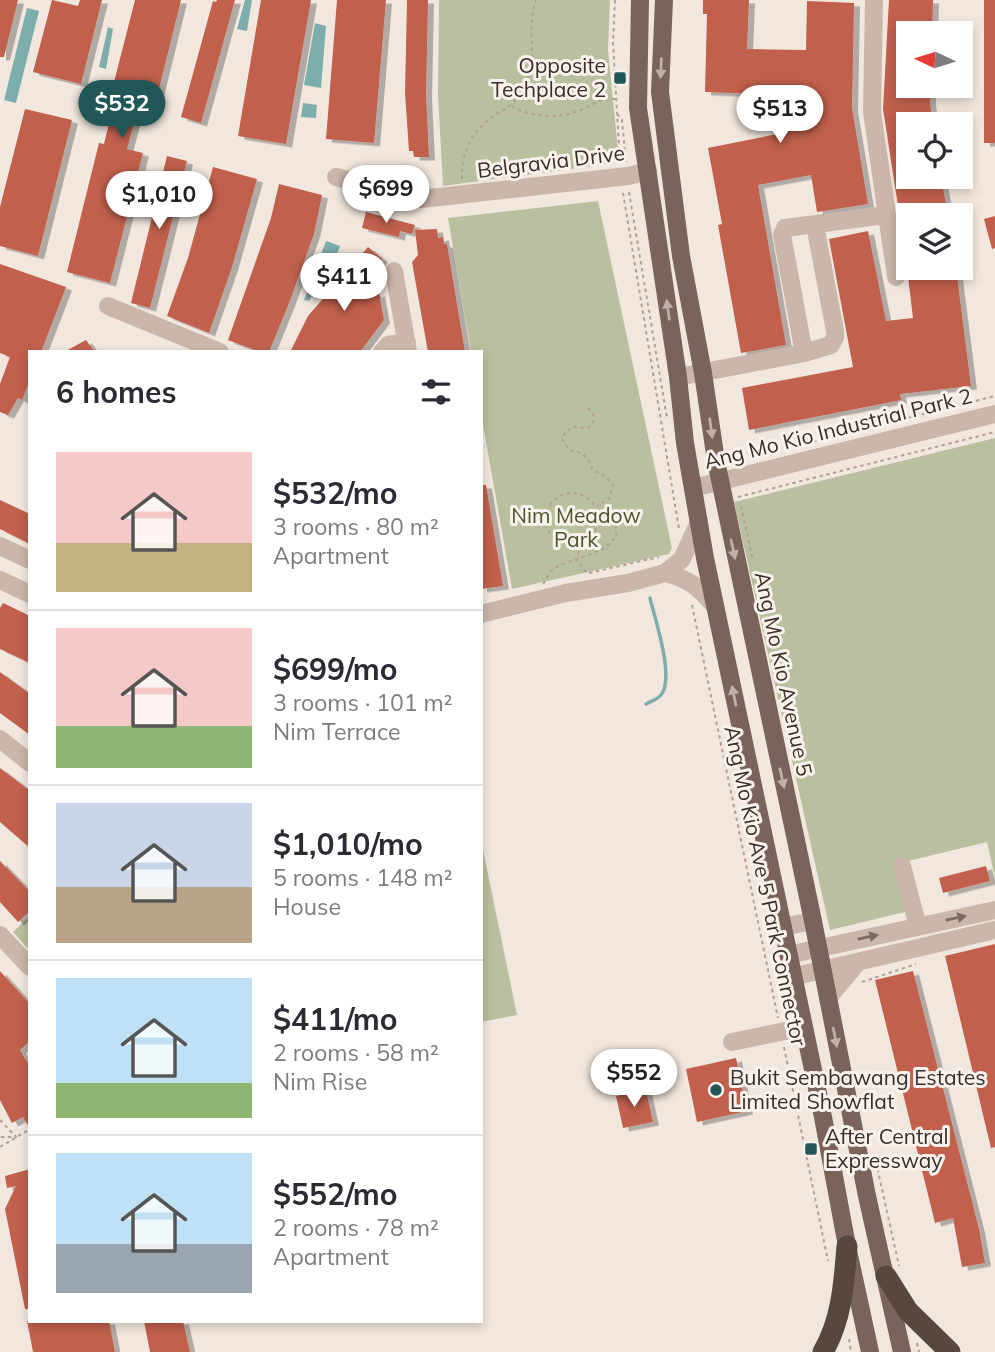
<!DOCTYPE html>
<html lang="en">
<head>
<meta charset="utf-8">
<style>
  body { margin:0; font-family:Mulish,sans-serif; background:#f2f2f3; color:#2b2b33; height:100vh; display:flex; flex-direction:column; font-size:26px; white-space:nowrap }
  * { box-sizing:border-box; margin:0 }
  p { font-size:23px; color:#7c7c81 }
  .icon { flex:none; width:38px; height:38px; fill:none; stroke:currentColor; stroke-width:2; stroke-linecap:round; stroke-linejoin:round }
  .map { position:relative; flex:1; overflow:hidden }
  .drawer { position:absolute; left:28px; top:350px; width:455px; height:973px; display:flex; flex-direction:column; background:#fff; border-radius:0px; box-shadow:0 4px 10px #0003 }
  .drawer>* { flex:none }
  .needle { width:46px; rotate:274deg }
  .tools { position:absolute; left:896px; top:21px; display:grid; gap:14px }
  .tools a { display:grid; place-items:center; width:77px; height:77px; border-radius:0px; background:#fff; box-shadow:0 4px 10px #0003; font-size:35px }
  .price { position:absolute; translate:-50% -60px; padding:0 16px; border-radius:24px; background:#fff; color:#222; font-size:23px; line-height:46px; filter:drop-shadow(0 2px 4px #0008) }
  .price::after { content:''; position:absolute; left:50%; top:42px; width:21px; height:16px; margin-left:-10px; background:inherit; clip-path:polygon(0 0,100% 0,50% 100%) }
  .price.selected { background:#215757; color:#fff }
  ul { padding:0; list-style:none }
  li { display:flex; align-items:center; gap:21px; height:175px; padding:0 28px }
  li+li { border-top:2px solid #e1e1e2 }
  li span { display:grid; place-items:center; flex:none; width:196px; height:140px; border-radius:0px; color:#555 }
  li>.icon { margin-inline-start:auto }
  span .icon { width:84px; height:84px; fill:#fffc; stroke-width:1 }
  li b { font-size:30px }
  h2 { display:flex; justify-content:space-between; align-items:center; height:84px; padding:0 28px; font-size:30px }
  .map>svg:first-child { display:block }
  .green { fill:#b8c09f }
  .water { fill:#7eaeac }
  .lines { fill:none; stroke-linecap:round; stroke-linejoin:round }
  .stream { stroke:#7eaeac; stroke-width:3.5 }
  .building { fill:#c1604d; filter:url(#shadow) }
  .path { stroke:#b5a095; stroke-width:2; stroke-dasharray:3.5 3.5; stroke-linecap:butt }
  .minor { stroke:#cab6aa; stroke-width:18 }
  .major { stroke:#79635b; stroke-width:18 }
  .highway { stroke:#584641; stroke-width:21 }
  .oneway { fill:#bfb1aa }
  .oneway2 { fill:#796b64 }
  .poi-dot { fill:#215757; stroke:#f9f1eb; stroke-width:2.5 }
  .labels { text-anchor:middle; stroke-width:6; stroke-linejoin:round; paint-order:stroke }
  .poi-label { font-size:21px; fill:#372d2a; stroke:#f9f1eb; text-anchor:start }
  .street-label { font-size:21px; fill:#372d2a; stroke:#f9f1eb }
  .park-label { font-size:21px; fill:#4a552e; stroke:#f9f1eb }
</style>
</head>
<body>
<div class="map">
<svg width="995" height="1352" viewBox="0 0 995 1352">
  <defs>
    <filter id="shadow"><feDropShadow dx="6" dy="3.5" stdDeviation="0" flood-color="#0004"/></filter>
  </defs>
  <rect width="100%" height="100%" fill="#f2e7de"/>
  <path class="green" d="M439,0h171l-2,50 10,100 -9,14 -166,22 -5,-91z
    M598,201l74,347 -3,6 -157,35 -31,-176v-61h-10l-23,-134z
    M995,438v440l-8,-36 -91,22 9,48 -75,18 -96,-428z
    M481,840l36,175 -36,7z
    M30,916v35l-17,-19z"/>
  <path class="water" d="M245,0h7l-5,31 -10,-2z
    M27,8l12,3 -23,92 -12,-3z
    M315,23l11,3 -5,62 -17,-3z
    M108,27l5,2 -7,40 -7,-2z
    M303,103l14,2 -1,13 -15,-1z
    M326,241l14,5 -3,8 9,3 -7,8 -6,-1 -6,16 -5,-2 -3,12 -3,-1 -7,12 -5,-1z"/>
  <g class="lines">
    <path class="stream" d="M646,704c4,-2 12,-5 15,-9 14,-17 -6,-76 -11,-97"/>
  </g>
  <path class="building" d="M0,0h18l-14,57h-4z
    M52,0l26,6 2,-6h22l-21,84 -48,-12z
    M135,0h46l-25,101 -15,-4 -14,52 16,4 -33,130 -43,-11 32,-129 5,1 13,-53 -5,-1z
    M217,0h18l-34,123 -20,-6 32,-116 3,1z
    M261,0h50l-25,144 -48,-8z
    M337,0h49l-12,143 -48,-4z
    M407,0h21l-2,95 3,62h-15l-1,-6h-4l-4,-58z
    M703,0h46l-2,49 59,1 1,-49 47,2 -2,105 16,96 -51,8 -6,-37 -53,10 28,160 -45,8 -23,-128 4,-1 -14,-76 74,-15v-38l-77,-3 2,-78h-4z
    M889,0h44l-1,33h-24v53h22v16l3,22h-25v53h33l7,38h-40v22l-5,1 -20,-129z
    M984,0h11v143h-11z
    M25,109l47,11 -34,136 -38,-10v-39z
    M167,156l20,5 -37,147 -19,-5z
    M213,167l44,12 -25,88 -23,66 -42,-17 21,-58z
    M279,184l43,11 -8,39 -25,69 -20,49h-9l-32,-12 43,-122z
    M366,212l49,13 -3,9 -12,-3 -1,6 -37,-9z
    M995,216v32l-3,1 -8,-30z
    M437,229l1,9 5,-1 1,7h3l18,108h-37l-16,-90 6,-7 -3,-25z
    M868,231l18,90 27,-3 -6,-50h49l15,118 -71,8 1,6 -152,30 -7,-42 111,-21 -24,-128z
    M368,247l14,12 -21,25 15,10 3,-1 5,27 -24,32h-70l18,-36z
    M0,264l66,23 -25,65h-11v28l-8,20 -4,-2 -10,17 -8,-3v-28l10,-27 -10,-4z
    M86,340l9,12h-31z
    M481,485h5l17,101 -22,3z
    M0,500l30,14v30l-30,-15z
    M3,603l27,13v47l-30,-14v-41z
    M0,672l30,22v41l-30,-22z
    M0,768l30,23v57l-30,-26z
    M0,861l30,31v19l-12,11 -18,-20z
    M986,866l4,15 -47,12 -4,-15z
    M995,944v203l-4,1 -46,-192z
    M0,971l30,33v37l-10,9 10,17v62l-7,-12 -11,6 -12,-23z
    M913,971l66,258 6,34 -23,4 -9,-49 -18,5 -60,-243z
    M736,1058l11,53 -50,11 -11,-53z
    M646,1090l7,32 -30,6 -7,-32z
    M30,1169v140h-5l-20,-100 11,-23 -9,2 -2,-12z
    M27,1321h82l6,31h-82z
    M144,1321h39l7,31h-40z"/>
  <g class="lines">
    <path class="path" d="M615,0l-2,42 7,121
      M512,106c16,11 47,13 66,5 15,-6 21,-13 38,-12
      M617,114l5,6 4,42
      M462,179c-1,-21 7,-44 25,-58 13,-10 28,-16 36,-31 17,-28 2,-60 13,-90
      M629,192l38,226
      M623,193l56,336
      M379,274l-3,3 5,5
      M588,408c8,7 8,13 0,20l-16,-1 -8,7 -2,5 7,11c12,2 20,6 23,19l15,9 6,8 -4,13 -12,7
      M813,442l182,-46
      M546 519a26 26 0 1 1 52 0a26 26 0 1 1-52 0Z
      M738,497l257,-65
      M741,506l12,55
      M580,544l-3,16 10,13
      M589,573l70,-16
      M543,584c3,-4 6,-11 10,-15 11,-10 77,-18 61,-46 -4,-5 -9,-6 -15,-7
      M692,605l86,413
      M862,982l54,-18
      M784,1047l44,214
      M0,1120l16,17h-16
      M0,1147l30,-18
      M876,1162l23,104
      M849,1339l2,13
      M917,1343l2,9"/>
    <path class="minor" d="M874,0l-2,112 24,165
      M336,177l85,22 207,-23 20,-5
      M394,271l14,81
      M108,306l112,46
      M382,352l6,-7 19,-3
      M804,353l-22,-118 3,-7 101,-13
      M678,377l126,-24 27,-8 4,-8v-6l-20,-106
      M693,488l302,-74
      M699,522l-17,37 -17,14c25,6 33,14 50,33
      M0,546l30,14
      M0,580l30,14
      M481,614l85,-21 62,-10 37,-10
      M0,739l30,24
      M902,866l16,61
      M782,927l31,-6
      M0,935l30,32
      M788,955l207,-45
      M792,977l203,-47
      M828,998l30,-36
      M732,1042l58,-12"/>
    <path class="major" d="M640,0l-2,108 40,269 7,66 20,115 118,559 24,129 23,106
      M664,0l-4,92 21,164 22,117 13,88 97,460 54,275 35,156"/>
    <path class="highway" d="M886,1276l22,35 42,41
      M823,1352c19,-33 21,-69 24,-106"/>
  </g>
  <defs><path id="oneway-solid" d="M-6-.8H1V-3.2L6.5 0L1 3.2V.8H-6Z" transform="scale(1.75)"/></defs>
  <g class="oneway">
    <use href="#oneway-solid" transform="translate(661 68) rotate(92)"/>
    <use href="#oneway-solid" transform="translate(668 310) rotate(-98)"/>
    <use href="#oneway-solid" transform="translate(711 428) rotate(82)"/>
    <use href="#oneway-solid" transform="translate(733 549) rotate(78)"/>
    <use href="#oneway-solid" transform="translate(734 696) rotate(-102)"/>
    <use href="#oneway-solid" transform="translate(782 778) rotate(78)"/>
    <use href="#oneway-solid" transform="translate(835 1037) rotate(79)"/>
  </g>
  <g class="oneway2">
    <use href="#oneway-solid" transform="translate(956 918) rotate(-12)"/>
    <use href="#oneway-solid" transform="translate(868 937) rotate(-12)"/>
  </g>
  <g class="poi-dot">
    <rect x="613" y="71" width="14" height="14" rx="3.5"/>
    <circle cx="716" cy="1090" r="7"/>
    <rect x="804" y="1142" width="14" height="14" rx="3.5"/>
  </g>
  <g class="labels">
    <g class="poi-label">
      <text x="606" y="73" text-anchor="end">Opposite<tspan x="606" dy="24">Techplace 2</tspan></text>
      <text x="730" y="1085">Bukit Sembawang Estates<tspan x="730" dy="24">Limited Showflat</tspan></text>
      <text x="825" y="1144">After Central<tspan x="825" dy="24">Expressway</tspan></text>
    </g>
    <g class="street-label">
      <text transform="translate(551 162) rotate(-7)" y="7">Belgravia Drive</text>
      <text transform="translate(838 429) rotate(-14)" y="7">Ang Mo Kio Industrial Park 2</text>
      <text transform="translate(783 674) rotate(78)" y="7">Ang Mo Kio Avenue 5</text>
      <text transform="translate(765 886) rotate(78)" y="7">Ang Mo Kio Ave 5 Park Connector</text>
    </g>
    <g class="park-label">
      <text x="576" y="523">Nim Meadow<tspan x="576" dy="24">Park</tspan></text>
    </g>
  </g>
</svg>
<div class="tools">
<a><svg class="needle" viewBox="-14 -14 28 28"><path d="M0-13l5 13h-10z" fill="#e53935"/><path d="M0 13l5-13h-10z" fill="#7c7c81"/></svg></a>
<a><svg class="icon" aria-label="locate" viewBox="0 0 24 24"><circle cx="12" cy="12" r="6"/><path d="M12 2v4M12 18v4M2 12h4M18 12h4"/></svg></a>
<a><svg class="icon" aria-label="layers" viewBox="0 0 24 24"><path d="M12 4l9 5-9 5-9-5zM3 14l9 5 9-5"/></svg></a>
</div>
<b class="price selected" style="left:122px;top:140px">$532</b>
<b class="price" style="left:780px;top:145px">$513</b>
<b class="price" style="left:386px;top:225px">$699</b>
<b class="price" style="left:159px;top:231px">$1,010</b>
<b class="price" style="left:344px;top:313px">$411</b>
<b class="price" style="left:634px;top:1109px">$552</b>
<section class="drawer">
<h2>6 homes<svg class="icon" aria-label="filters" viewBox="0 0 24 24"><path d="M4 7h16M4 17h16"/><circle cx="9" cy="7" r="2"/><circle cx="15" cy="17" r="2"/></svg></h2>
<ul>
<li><span style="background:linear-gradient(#f6c9c9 65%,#c2b280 0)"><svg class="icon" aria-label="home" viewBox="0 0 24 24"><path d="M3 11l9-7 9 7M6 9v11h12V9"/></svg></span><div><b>$532/mo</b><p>3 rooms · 80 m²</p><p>Apartment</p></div></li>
<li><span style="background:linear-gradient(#f6c9c9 70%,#8fb573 0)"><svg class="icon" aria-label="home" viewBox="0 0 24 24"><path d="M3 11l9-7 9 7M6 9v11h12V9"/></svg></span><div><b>$699/mo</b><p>3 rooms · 101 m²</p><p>Nim Terrace</p></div></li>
<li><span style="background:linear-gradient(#c9d6e8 60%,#b9a48a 0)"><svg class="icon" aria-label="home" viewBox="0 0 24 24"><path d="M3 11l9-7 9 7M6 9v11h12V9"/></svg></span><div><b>$1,010/mo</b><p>5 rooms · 148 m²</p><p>House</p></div></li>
<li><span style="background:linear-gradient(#bfe0f5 75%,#8fb573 0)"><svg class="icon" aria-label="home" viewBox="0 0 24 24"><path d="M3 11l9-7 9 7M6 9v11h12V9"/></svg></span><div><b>$411/mo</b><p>2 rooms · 58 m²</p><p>Nim Rise</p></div></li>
<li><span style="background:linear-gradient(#bfe0f5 65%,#9aa5b1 0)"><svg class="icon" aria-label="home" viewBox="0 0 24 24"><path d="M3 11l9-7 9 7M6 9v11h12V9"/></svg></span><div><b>$552/mo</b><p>2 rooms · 78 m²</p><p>Apartment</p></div></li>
</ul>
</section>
</div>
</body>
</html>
